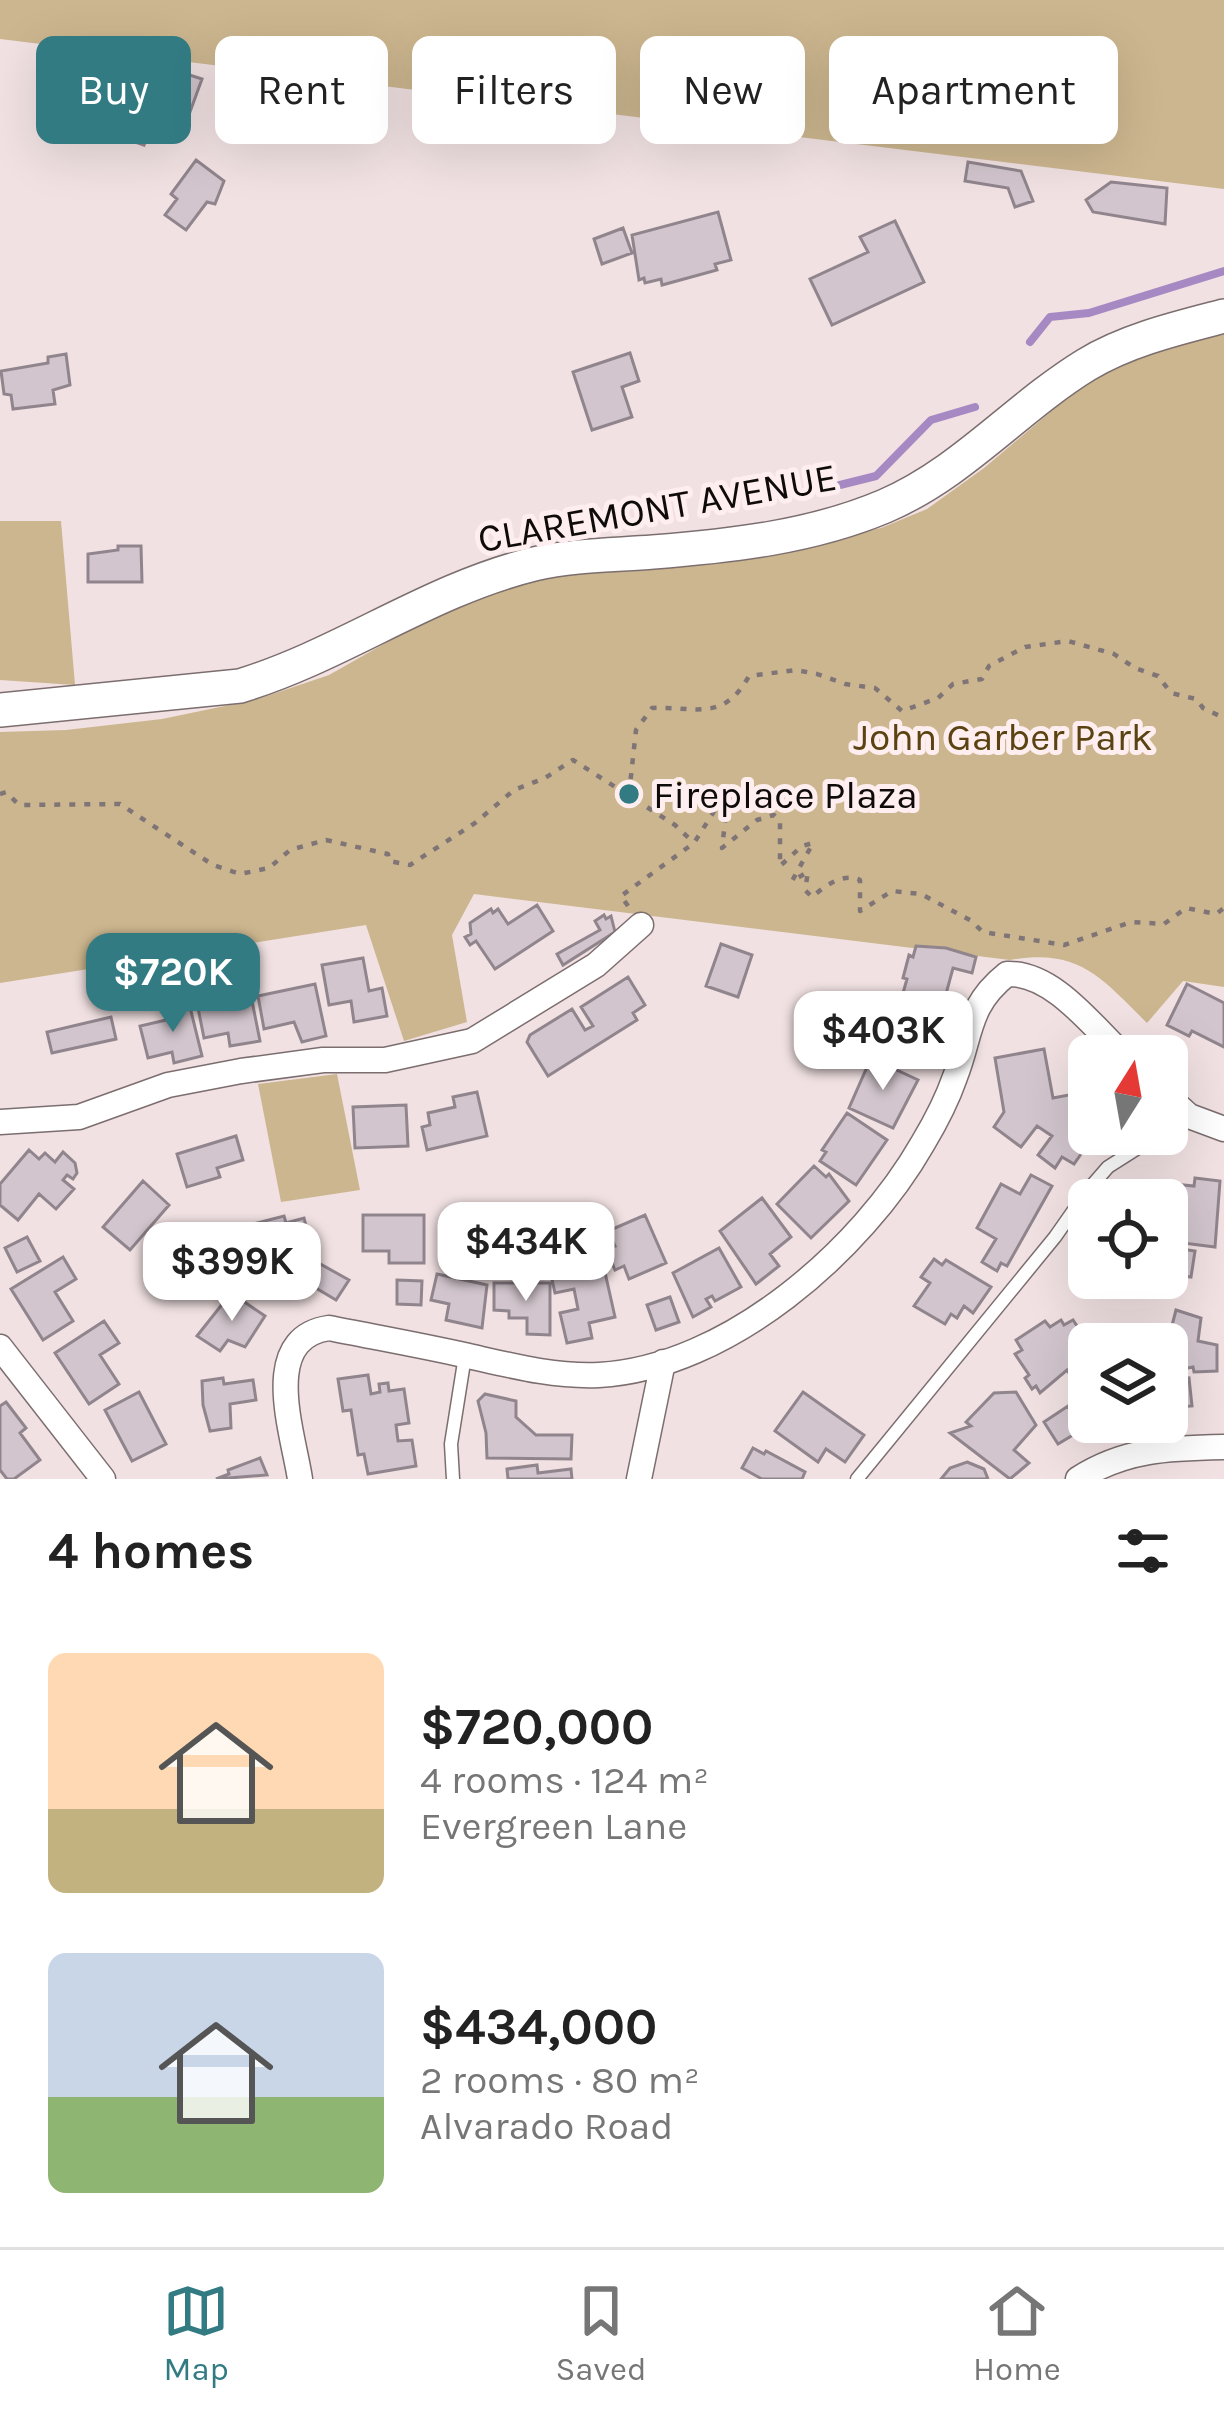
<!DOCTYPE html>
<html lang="en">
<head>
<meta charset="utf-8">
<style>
  body { margin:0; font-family:Karla,sans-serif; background:#f6f6f6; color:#222; height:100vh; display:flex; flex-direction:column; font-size:45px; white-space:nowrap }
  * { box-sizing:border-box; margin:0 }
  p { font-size:39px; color:#767676 }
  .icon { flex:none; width:66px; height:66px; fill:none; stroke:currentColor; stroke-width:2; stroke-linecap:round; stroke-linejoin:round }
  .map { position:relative; height:1479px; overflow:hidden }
  .side { display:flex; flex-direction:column; background:#fff; flex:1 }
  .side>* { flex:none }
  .banner { position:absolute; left:36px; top:36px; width:1152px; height:108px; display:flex; gap:24px }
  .needle { width:78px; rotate:11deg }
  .buttons { position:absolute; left:1068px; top:1035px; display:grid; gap:24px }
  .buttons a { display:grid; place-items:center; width:120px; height:120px; border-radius:18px; background:#fff; box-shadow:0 12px 48px #0002; font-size:60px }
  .price { position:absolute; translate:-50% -102px; padding:0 27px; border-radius:24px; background:#fff; color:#222; font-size:39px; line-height:78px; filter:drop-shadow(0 3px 6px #0008) }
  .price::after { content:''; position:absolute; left:50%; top:72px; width:36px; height:27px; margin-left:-18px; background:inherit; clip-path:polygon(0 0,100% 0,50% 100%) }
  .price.on { background:#337b83; color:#fff }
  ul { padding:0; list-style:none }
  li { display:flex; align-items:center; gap:36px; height:300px; padding:0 48px }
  li span { display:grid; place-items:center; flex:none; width:336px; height:240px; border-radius:18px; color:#555 }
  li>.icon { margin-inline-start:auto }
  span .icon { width:144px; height:144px; fill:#fffc; stroke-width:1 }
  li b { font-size:51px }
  h2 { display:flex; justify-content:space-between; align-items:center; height:144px; padding:0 48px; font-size:51px }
  .chip { padding:0 42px; border-radius:18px; background:#fff; box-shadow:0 12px 48px #0002; font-size:42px; line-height:108px }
  .chip.on { background:#337b83; color:#fff }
  .tabs { display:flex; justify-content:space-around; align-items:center; height:168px; border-top:3px solid #e0e0e0; background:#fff; font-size:33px; color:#767676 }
  .tabs a { display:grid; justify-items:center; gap:6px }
  .tabs .on { color:#337b83 }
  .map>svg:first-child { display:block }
  .green { fill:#ccb68f }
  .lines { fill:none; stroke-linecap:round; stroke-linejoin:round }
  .stream { stroke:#a689c3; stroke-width:8 }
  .building { fill:#d2c5cd; stroke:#91858d; stroke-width:3 }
  .service-casing { stroke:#7c6e6f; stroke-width:15 }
  .minor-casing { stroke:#7c6e6f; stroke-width:27 }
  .secondary-casing { stroke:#7c6e6f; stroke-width:36 }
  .path { stroke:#807576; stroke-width:4.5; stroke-dasharray:6 9; stroke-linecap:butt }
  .service { stroke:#fff; stroke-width:12 }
  .minor { stroke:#fff; stroke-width:24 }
  .secondary { stroke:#fff; stroke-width:33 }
  .poi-dot { fill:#337b83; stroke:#feeeef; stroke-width:4.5 }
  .labels { text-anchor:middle; stroke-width:10; stroke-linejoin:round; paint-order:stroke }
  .street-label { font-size:39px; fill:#100b0b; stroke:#feeeef }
  .park-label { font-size:39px; fill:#5a4211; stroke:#feeeef }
  .poi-label { font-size:39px; fill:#100b0b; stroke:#feeeef; text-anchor:start }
</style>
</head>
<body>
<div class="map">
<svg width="1224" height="1479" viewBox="0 0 1224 1479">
  <rect width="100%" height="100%" fill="#f1e1e2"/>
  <path class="green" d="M0,0h1224v189l-1224,-150z
    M1224,331v656l-41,-6 -36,42c-46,-45 -67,-75 -137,-63l-536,-66 -22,41 15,87 -63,19 -38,-116 -366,58v-251l66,-2 96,-11 96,-20 71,-24 113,-64 105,-37 93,-3 95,-12 146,-31 46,-19 57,-41 116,-98z
    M0,521h61l14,164 -75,-5z
    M337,1074l23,116 -79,12 -23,-118z"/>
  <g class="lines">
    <path class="stream" d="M1030,342l20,-25 39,-4 135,-42
      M840,485l36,-9 55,-56 44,-13"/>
  </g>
  <path class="building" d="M118,59l46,12 -7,18 7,3 -20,53 -32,-11 3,-8 -19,-7z
    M174,70l28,9 -15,41 -28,-10z
    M196,160l28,21 -9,23 -8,-2 -21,28 -21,-15 12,-16 -6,-5z
    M968,162l53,9 12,30 -18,6 -7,-19 -43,-7z
    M1111,182l56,6 -2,36 -72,-12 -7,-12z
    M718,212l13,48 -16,4 2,6 -55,15 -1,-6 -16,4 -1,-5 -5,2 -7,-45z
    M895,221l29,61 -92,43 -22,-46 58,-27 -8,-15z
    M623,228l9,25 -30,11 -8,-25z
    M630,353l9,28 -17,6 10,30 -40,13 -19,-58z
    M66,354l4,31 -17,5 2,14 -42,5 -2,-14 -7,-1 -3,-23 47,-8v-6z
    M118,546h23l1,36h-54v-28l30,-4z
    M537,905l16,26 -58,38 -19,-28 -6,4 -5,-8 6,-3 -1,-11 21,-14 2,4 5,-4 10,15z
    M604,915l2,4 5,-3 4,16 -52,33 -6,-11 43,-24 -5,-9z
    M721,944l31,11 -14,42 -32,-11z
    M916,946l30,2 30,9 -4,16 -19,-5 -10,37 -40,-12 4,-14 -4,-1 6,-23 4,2z
    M363,958l6,33 13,-3 5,28 -33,6 -3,-21 -22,4 -7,-40z
    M247,976l13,65 -30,5 -2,-13 -24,5 -9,-45 36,-8 -2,-6z
    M628,977l17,28 -12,8 4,7 -89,56 -21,-34 3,-7 42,-26 13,21 8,-4 -12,-19z
    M315,984l11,52 -24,6 -8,-20 -30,7 -6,-33z
    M1187,984l37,19v44l-32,-16 -3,5 -22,-11z
    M189,1003l13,53 -28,7 -2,-11 -24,6 -8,-32 26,-6 -2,-10z
    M893,1010l37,4 -4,50 -37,-3z
    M111,1017l5,22 -64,14 -5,-21z
    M1044,1049l9,49 21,-4 15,11v29h6l-21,30 -12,-7 -7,11 -17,-13 14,-19 -15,-10 -16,21 -27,-20 10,-15 -9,-54z
    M871,1058l47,22 -25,48 -44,-20z
    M477,1092l10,44 -60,14 -5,-23 8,-2 -2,-12 27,-6 -2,-10z
    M406,1105l2,41 -53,2 -2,-41z
    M847,1113l40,27 -31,45 -36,-24 6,-9 -4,-2z
    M236,1136l7,24 -26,8 3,9 -33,10 -10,-33z
    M29,1150l10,9 6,-6 10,9 8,-10 12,11 2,10 -4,6 -6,-4 -4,5 11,9 -18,20 -17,-15 -21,26 -18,-15v-21z
    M814,1166l12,11 3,-3 20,27 -38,37 -34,-34z
    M1031,1175l21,11 -45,80 -6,-3 -4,8 -15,-9 14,-23 -19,-11 24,-44 19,10z
    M1195,1178l25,3 -5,66 -40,-5 1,-12 -9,-1v-29h-6l2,-17 31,3z
    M143,1181l26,24 -39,45 -27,-23z
    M762,1198l29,39 -21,17 9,12 -23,18 -36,-53z
    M363,1215h61v48h-35v-12h-26z
    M645,1215l21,48 -37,16 -5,-13 -9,4 -9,-21 9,-3 -7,-15z
    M284,1216l2,7 18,-5 11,43 34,19 -13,20 -42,-25h-13l-3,-11 -6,1 -5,-21 -13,3 -5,-22z
    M27,1237l13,24 -23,11 -12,-24z
    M1167,1247l28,4 -4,26 -24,-3z
    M719,1248l22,39 -26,14 -3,-5 -6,3 5,8 -18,10 -20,-44z
    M63,1257l13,22 -21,13 18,29 -30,19 -32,-51z
    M602,1259l13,58 -26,6 3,15 -25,5 -7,-30 18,-4 -4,-20 -19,4 -5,-23z
    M934,1259l8,6 4,-5 45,27 -18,26 -9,-7 -7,12 -6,-4 -6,10 -31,-18 16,-23 -9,-6z
    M437,1274l50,11 -5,43 -36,-8 3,-16 -18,-4z
    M397,1280l25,1 -1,24 -24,-1z
    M494,1283h56v52l-23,-1v-16h-18v-7l-15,-1z
    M231,1293l34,23 -20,31 -17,-7 -8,11 -23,-15z
    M670,1297l9,25 -23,8 -9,-25z
    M1176,1310l25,8 -3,23 19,4v26l-23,1 -1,-5 -26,5v-28h-4l21,-2 -1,-4 -14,-1z
    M1061,1320l3,5 9,-5 16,24v13l-7,4 5,7 -15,10 -5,-8 -27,23 -4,-7 -4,3 -7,-11 4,-3 -14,-21 7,-4 -6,-10 29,-19 5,6z
    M104,1321l15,22 -19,12 19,29 -30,20 -34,-51z
    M368,1375l3,19 9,-2 -1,-8 9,-1 1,8 15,-2 5,34 -13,2 2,16 14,-1 4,26 -48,8 -4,-20 -6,1 -7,-45 -8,1 -5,-32z
    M223,1378l1,6 29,-4 3,20 -26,4 1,24 -21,3 -7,-26 -1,-24z
    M1189,1378l3,28 -25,2v-28z
    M139,1392l27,52 -34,17 -27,-51z
    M803,1392l61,43 -19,27 -19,-13 -8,13 -43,-31z
    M1016,1392l20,33 -22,25 15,13 -19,16 -60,-46 21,-7 -5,-4 28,-29z
    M485,1394l31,7v16l20,18h36l-1,24 -84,-1 -1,-25 -8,-32z
    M6,1402l20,26 -6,5 20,27 -26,19h-7l-7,-9v-64z
    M1068,1406l15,23 -25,15 -14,-22z
    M753,1448l11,6 2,-3 39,21 -3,7h-40l-20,-11z
    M260,1458l7,17 -51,4 13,-5 -1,-4z
    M967,1462l17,7 4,10h-47l9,-11z
    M537,1465l1,8 33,-4 1,10h-64l-1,-10z"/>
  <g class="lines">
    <g class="service-casing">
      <path id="service" d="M453,1479l-2,-35 14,-88
        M857,1479l198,-242 33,-47 20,-23 52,-33"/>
    </g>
    <g class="minor-casing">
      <path id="minor" d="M1167,1096l22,20 35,13
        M0,1122l79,-5 89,-32 73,-14 82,-11h62l87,-19 124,-76 45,-40
        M0,1347l103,132
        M300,1479c-7,-47 -41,-141 29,-151 45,9 90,17 135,27 45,10 89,22 135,20 129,-7 263,-125 324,-232 12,-20 24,-43 32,-66 17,-44 12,-71 52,-103 46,-2 86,53 117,82
        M639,1479l24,-117
        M1078,1479c47,-30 91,-31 146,-32"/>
    </g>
    <g class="secondary-casing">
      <path id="secondary" d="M0,710l240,-24c104,-32 188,-96 294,-122 38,-9 80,-9 119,-12 78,-6 159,-15 232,-46 77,-33 131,-98 201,-141 41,-25 92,-37 138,-49"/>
    </g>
    <path class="path" d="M0,794l6,-2 13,13 101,-1 93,61 27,9 29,-6 21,-18 36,-10 62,14 1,7 21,4 65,-42 39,-33 31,-12 28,-18 102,65 18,17
      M629,794l7,-64 16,-22c43,-2 71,15 97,-32l47,-6 21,4 28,10 30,4 27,23 36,-13 15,-14 29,-5 7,-13 36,-19 43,-6 46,13 21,14 23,8 13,17 25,6 7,9 21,10
      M628,906l-7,-10 73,-53 26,-41 8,-5 -6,51 35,-28 17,-5 6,6v45l22,-20 11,-3 -21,38 16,-9 -3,18 7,7c13,-11 31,-25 48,-17v31l32,-20 29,3 49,26 13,12 81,13 67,-23 33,2 22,-16 30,6 8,-6"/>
    <use href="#service" class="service"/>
    <use href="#minor" class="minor"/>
    <use href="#secondary" class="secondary"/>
  </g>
  <circle class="poi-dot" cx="629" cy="794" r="12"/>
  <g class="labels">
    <g class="street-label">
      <text transform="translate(657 507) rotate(-10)" y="14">CLAREMONT AVENUE</text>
    </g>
    <g class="park-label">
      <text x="1003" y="750">John Garber Park</text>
    </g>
    <g class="poi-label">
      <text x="653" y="808">Fireplace Plaza</text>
    </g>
  </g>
</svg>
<div class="buttons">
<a><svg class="needle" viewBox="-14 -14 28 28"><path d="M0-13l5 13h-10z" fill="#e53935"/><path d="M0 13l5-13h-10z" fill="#767676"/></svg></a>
<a><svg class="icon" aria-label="locate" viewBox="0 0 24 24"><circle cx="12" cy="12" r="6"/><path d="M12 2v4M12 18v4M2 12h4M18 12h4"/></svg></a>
<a><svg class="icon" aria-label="layers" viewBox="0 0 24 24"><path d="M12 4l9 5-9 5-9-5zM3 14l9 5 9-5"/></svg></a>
</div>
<b class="price on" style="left:173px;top:1035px">$720K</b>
<b class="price" style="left:883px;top:1093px">$403K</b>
<b class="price" style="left:526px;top:1304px">$434K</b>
<b class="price" style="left:232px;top:1324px">$399K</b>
<div class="banner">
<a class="chip on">Buy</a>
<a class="chip">Rent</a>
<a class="chip">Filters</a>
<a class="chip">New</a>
<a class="chip">Apartment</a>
</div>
</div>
<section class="side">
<h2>4 homes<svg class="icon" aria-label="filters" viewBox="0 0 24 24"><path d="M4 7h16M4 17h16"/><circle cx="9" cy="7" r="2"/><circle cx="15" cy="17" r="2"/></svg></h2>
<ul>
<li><span style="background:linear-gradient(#ffd9b3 65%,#c2b280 0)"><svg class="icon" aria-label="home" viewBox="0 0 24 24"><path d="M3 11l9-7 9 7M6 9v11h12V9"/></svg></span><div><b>$720,000</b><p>4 rooms · 124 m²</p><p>Evergreen Lane</p></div></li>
<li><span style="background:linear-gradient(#c9d6e8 60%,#8fb573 0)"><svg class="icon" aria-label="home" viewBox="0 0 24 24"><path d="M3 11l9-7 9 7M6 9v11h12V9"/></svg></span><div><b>$434,000</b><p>2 rooms · 80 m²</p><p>Alvarado Road</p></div></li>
</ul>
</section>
<nav class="tabs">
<a class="on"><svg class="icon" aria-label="map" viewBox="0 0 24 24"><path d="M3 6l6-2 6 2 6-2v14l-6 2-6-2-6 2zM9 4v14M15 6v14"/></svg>Map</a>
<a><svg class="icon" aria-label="saved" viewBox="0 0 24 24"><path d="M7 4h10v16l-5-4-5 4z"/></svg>Saved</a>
<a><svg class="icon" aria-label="home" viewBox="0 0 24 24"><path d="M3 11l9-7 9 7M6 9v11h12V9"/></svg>Home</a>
</nav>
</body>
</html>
